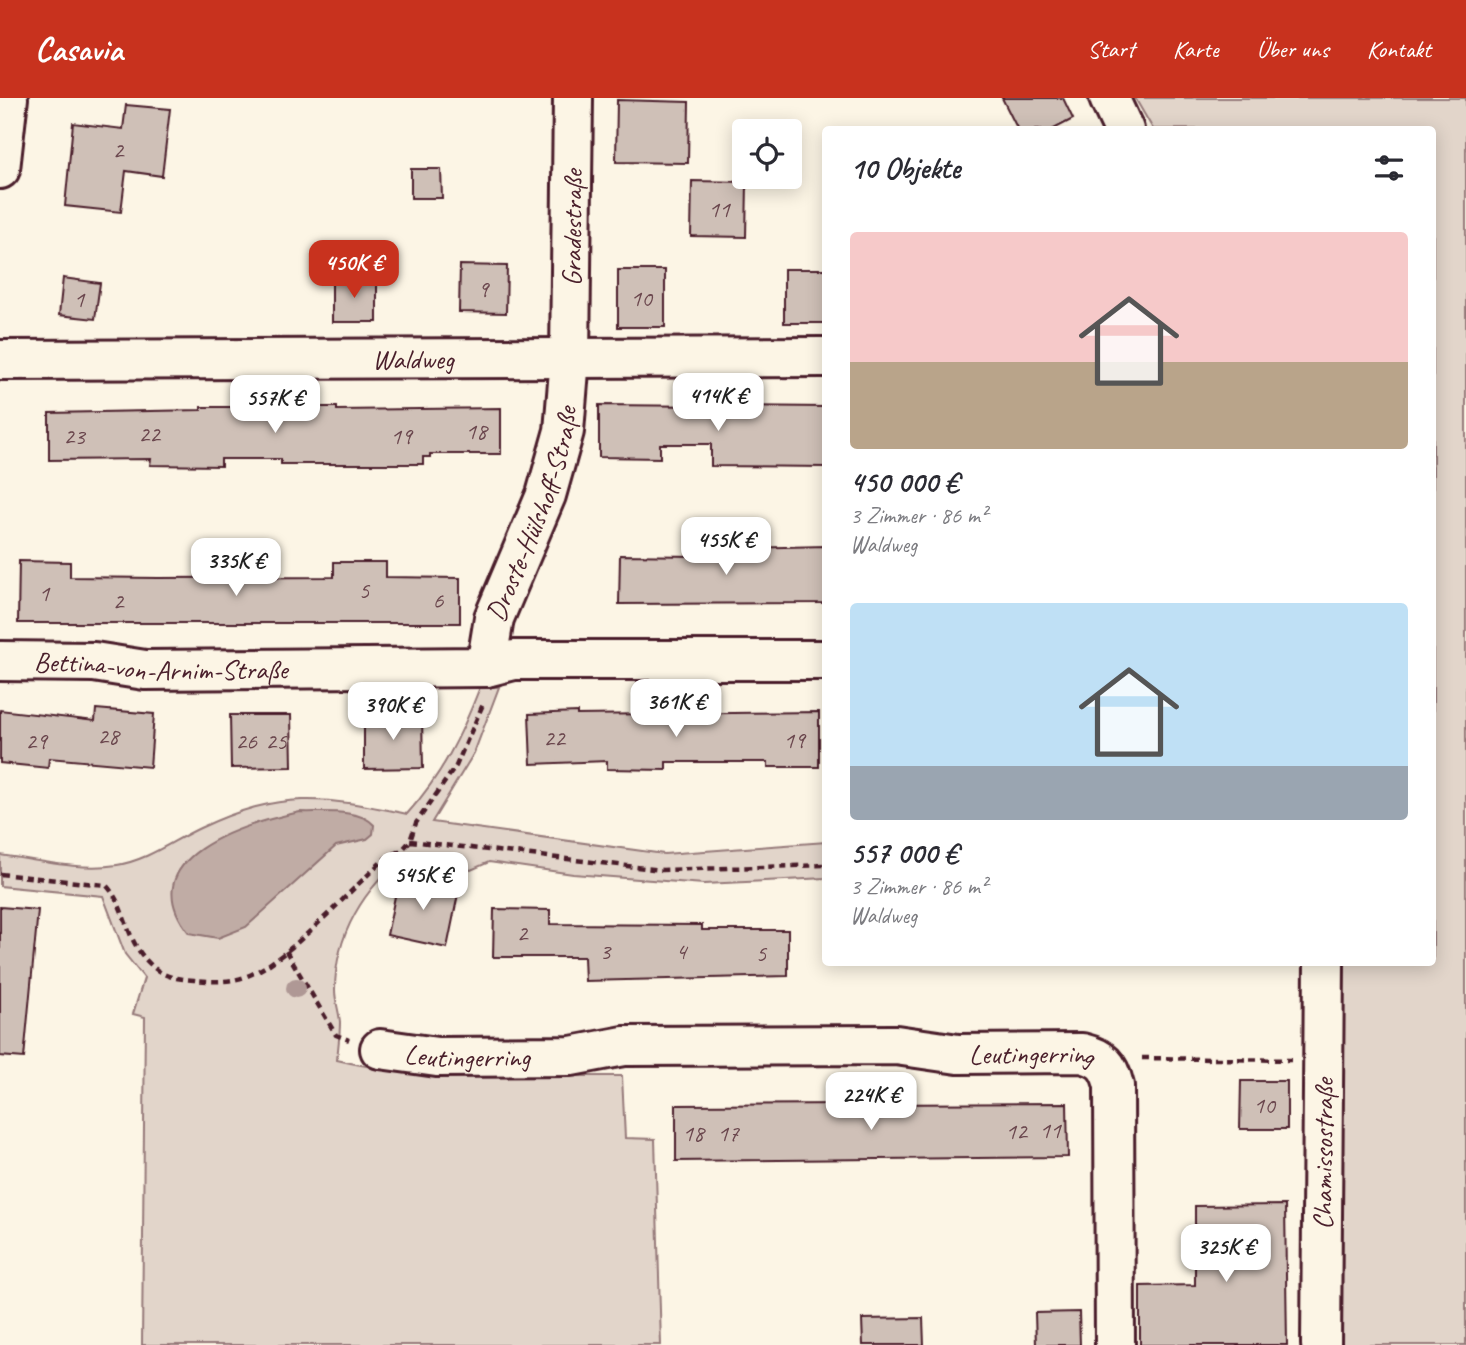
<!DOCTYPE html>
<html lang="de">
<head>
<meta charset="utf-8">
<style>
  body { margin:0; font-family:Caveat,sans-serif; background:#f2f2f3; color:#2b2b33; height:100vh; display:flex; flex-direction:column; font-size:26px; white-space:nowrap }
  * { box-sizing:border-box; margin:0 }
  p { font-size:23px; color:#7c7c81 }
  .icon { flex:none; width:38px; height:38px; fill:none; stroke:currentColor; stroke-width:2; stroke-linecap:round; stroke-linejoin:round }
  .map { position:relative; flex:1; overflow:hidden }
  .panel { position:absolute; left:822px; top:28px; width:614px; height:840px; display:flex; flex-direction:column; background:#fff; border-radius:7px; box-shadow:0 4px 18px #0003 }
  .panel>* { flex:none }
  .tools { position:absolute; left:732px; top:21px; display:grid; gap:14px }
  .tools a { display:grid; place-items:center; width:70px; height:70px; border-radius:7px; background:#fff; box-shadow:0 4px 18px #0003; font-size:35px }
  .price { position:absolute; translate:-50% -60px; padding:0 16px; border-radius:14px; background:#fff; color:#222; font-size:23px; line-height:46px; filter:drop-shadow(0 2px 4px #0008) }
  .price::after { content:''; position:absolute; left:50%; top:42px; width:21px; height:16px; margin-left:-10px; background:inherit; clip-path:polygon(0 0,100% 0,50% 100%) }
  .price.on { background:#c8321e; color:#fff }
  ul { padding:0; list-style:none }
  li { display:grid; align-content:center; gap:14px; height:371px; padding:0 28px }
  li span { display:grid; place-items:center; height:217px; border-radius:7px; color:#555 }
  li>.icon { margin-inline-start:auto }
  span .icon { width:126px; height:126px; fill:#fffc; stroke-width:1 }
  li b { font-size:30px }
  h2 { display:flex; justify-content:space-between; align-items:center; height:84px; padding:0 28px; font-size:30px }
  header { display:flex; align-items:center; gap:42px; box-sizing:border-box; height:98px; padding:0 35px; background:#c8321e; color:#fff }
  header strong { font-size:33px }
  nav { display:flex; gap:38px; margin-inline-start:auto; font-size:24px }
  .map>svg:first-child { display:block }
  .green { fill:#e2d5ca; stroke:#967a7a; stroke-width:2 }
  .water { fill:#c0aca5; stroke:#917474; stroke-width:2 }
  .building { fill:#cfc0b7; stroke:#4a1f2b; stroke-width:2 }
  .lines { fill:none; stroke-linecap:round; stroke-linejoin:round }
  .minor-casing { stroke:#4a1f2b; stroke-width:44 }
  .path { stroke:#4a1f2b; stroke-width:4.5; stroke-dasharray:7 5; stroke-linecap:butt }
  .minor { stroke:#fcf5e5; stroke-width:38 }
  .tree { fill:#af9895 }
  .labels { text-anchor:middle; stroke-width:5; stroke-linejoin:round; paint-order:stroke }
  .number-label { font-size:24px; fill:#6b474e }
  .street-label { font-size:28px; fill:#4a1f2b; stroke:#fcf5e5 }
</style>
</head>
<body>
<header>
<strong>Casavia</strong>
<nav><a>Start</a><a>Karte</a><a>Über uns</a><a>Kontakt</a></nav>
</header>
<div class="map">
<svg width="1466" height="1247" viewBox="0 0 1466 1247">
  <rect width="100%" height="100%" fill="#fcf5e5"/>
  <filter id="ink" filterUnits="userSpaceOnUse"><feTurbulence type="fractalNoise" baseFrequency=".0143" numOctaves="2"/><feDisplacementMap in="SourceGraphic" scale="14" xChannelSelector="R" yChannelSelector="G"/><feConvolveMatrix kernelMatrix="1 2 1 2 8 2 1 2 1" color-interpolation-filters="sRGB"/></filter>
  <g filter="url(#ink)">
    <path class="green" d="M1135,0h331v1247h-124l1,-382 90,-1v-832l-280,-1z
      M480,589h19l-25,66 -42,69 232,32 162,-12v36l-122,6 -131,-10 -84,-12 -18,8 -64,-15c-43,32 -72,80 -72,135 0,11 4,21 5,32 0,13 -2,26 -3,38 92,22 191,15 285,16l3,62 30,1 6,206h-519l3,-328 -12,-3 11,-36 -19,-24 -22,-58 -103,-10v-31c37,5 80,16 117,10 31,-5 55,-24 83,-37 81,-38 122,-32 207,-14 35,-39 54,-78 73,-127z"/>
    <path class="water" d="M300,714c20,1 60,-4 74,13l-1,9 -6,5 -31,7 -90,81 -28,11 -29,-5c-59,-75 54,-109 111,-121z"/>
    <path class="building" d="M1002,0h61l10,21 -21,11h-34z
      M617,2l72,2 -1,61 -72,-1z
      M126,7l44,4 -8,67 -36,-5 -5,41 -56,-6 8,-83 50,6z
      M411,71h30l1,29h-31z
      M692,83l55,1 -1,55 -55,-1z
      M460,167l47,1 -1,47 -47,-1z
      M784,171h42v54h-42z
      M618,172h47v57h-47z
      M332,179h45v45h-45z
      M63,180l37,5 -5,36 -36,-4z
      M599,307l227,2v60l-115,-1v-22h-51v14l-61,-1z
      M201,309h136v3l164,-2v46h-71v3h-7v7h-142v-5h-60v7l-71,-1 1,-6 -102,1v-47l152,-3z
      M825,448v57l-206,1 1,-49 76,1v-7z
      M19,463l51,1v15l88,1 176,-1v-15h52v15l74,1v45h-442z
      M96,611l58,5 -4,53 -101,-9 -1,10 -48,-5v-53l95,11z
      M577,614v3l242,-3v55h-51v-5h-102v8l-59,-1v-8l-76,3 -2,-50z
      M230,617h61l1,52 -61,1z
      M422,617l1,53 -59,1v-53z
      M399,779l60,12 -12,59 -60,-13z
      M0,809l38,3 -14,148 -24,-2z
      M494,811l56,1v14l152,1v5h86v46l-203,5 -1,-24h-91z
      M1241,983h46v48h-47z
      M1067,1005l1,54 -392,4v-56z
      M1285,1107l2,140h-147v-59l55,-1v-79z
      M1079,1214l1,33h-44l-1,-32z
      M923,1220l1,27h-61l-1,-26z"/>
    <g class="lines">
      <g class="minor-casing">
        <g id="minor">
          <path d="M1109,0l15,32"/>
          <path d="M0,71l8,-71"/>
          <path id="s1" d="M0,262l826,-3"/>
          <path id="s2" d="M0,563l94,1 51,8 341,-3 28,-7h312"/>
          <path id="s3" d="M486,569l8,-49 52,-123 18,-64 6,-73 3,-260"/>
          <path id="s4" d="M380,951l57,8 134,-1 53,-10 272,-1 62,9 124,-1c20,5 27,12 32,33l1,259"/>
          <path id="s5" d="M1321,1247l3,-383"/>
        </g>
      </g>
      <path class="path" d="M410,743l252,29 164,-5
        M0,776l106,11c21,22 18,54 44,79 13,13 26,15 44,16 20,2 39,3 58,-6 44,-21 95,-82 134,-116l17,-9 7,-8 6,-18 40,-57 28,-64
        M286,853l50,84 13,5
        M1142,960l149,2"/>
      <use href="#minor" class="minor"/>
    </g>
    <circle class="tree" cx="296" cy="890" r="10"/>
  </g>
  <g class="labels">
    <g class="number-label">
      <text x="118" y="60">2</text>
      <text x="719" y="119">11</text>
      <text x="483" y="199">9</text>
      <text x="641" y="208">10</text>
      <text x="79" y="209">1</text>
      <text x="476" y="341">18</text>
      <text x="149" y="344">22</text>
      <text x="74" y="346">23</text>
      <text x="401" y="346">19</text>
      <text x="364" y="500">5</text>
      <text x="44" y="503">1</text>
      <text x="438" y="510">6</text>
      <text x="118" y="511">2</text>
      <text x="108" y="646">28</text>
      <text x="554" y="648">22</text>
      <text x="794" y="650">19</text>
      <text x="36" y="651">29</text>
      <text x="246" y="651">26</text>
      <text x="276" y="651">25</text>
      <text x="522" y="843">2</text>
      <text x="605" y="861">3</text>
      <text x="681" y="861">4</text>
      <text x="761" y="863">5</text>
      <text x="1264" y="1015">10</text>
      <text x="1050" y="1040">11</text>
      <text x="1016" y="1041">12</text>
      <text x="693" y="1043">18</text>
      <text x="728" y="1043">17</text>
    </g>
    <g class="street-label">
      <text dy="10" stroke="none"><textPath href="#s3" startOffset="453">Gradestraße</textPath></text>
      <text dy="10" stroke="none"><textPath href="#s1" startOffset="413">Waldweg</textPath></text>
      <text dy="10" stroke="none"><textPath href="#s3" startOffset="161">Droste-Hülshoff-Straße</textPath></text>
      <text dy="10" stroke="none"><textPath href="#s2" startOffset="161">Bettina-von-Arnim-Straße</textPath></text>
      <text dy="10" stroke="none"><textPath href="#s4" startOffset="88">Leutingerring</textPath></text>
      <text dy="10" stroke="none"><textPath href="#s4" startOffset="654">Leutingerring</textPath></text>
      <text dy="10" stroke="none"><textPath href="#s5" startOffset="191">Chamissostraße</textPath></text>
    </g>
  </g>
</svg>
<div class="tools">
<a><svg class="icon" aria-label="locate" viewBox="0 0 24 24"><circle cx="12" cy="12" r="6"/><path d="M12 2v4M12 18v4M2 12h4M18 12h4"/></svg></a>
</div>
<b class="price on" style="left:354px;top:202px">450K €</b>
<b class="price" style="left:718px;top:335px">414K €</b>
<b class="price" style="left:275px;top:337px">557K €</b>
<b class="price" style="left:726px;top:479px">455K €</b>
<b class="price" style="left:236px;top:500px">335K €</b>
<b class="price" style="left:676px;top:641px">361K €</b>
<b class="price" style="left:393px;top:644px">390K €</b>
<b class="price" style="left:423px;top:814px">545K €</b>
<b class="price" style="left:871px;top:1034px">224K €</b>
<b class="price" style="left:1226px;top:1186px">325K €</b>
<section class="panel">
<h2>10 Objekte<svg class="icon" aria-label="filters" viewBox="0 0 24 24"><path d="M4 7h16M4 17h16"/><circle cx="9" cy="7" r="2"/><circle cx="15" cy="17" r="2"/></svg></h2>
<ul>
<li><span style="background:linear-gradient(#f6c9c9 60%,#b9a48a 0)"><svg class="icon" aria-label="home" viewBox="0 0 24 24"><path d="M3 11l9-7 9 7M6 9v11h12V9"/></svg></span><div><b>450 000 €</b><p>3 Zimmer · 86 m²</p><p>Waldweg</p></div></li>
<li><span style="background:linear-gradient(#bfe0f5 75%,#9aa5b1 0)"><svg class="icon" aria-label="home" viewBox="0 0 24 24"><path d="M3 11l9-7 9 7M6 9v11h12V9"/></svg></span><div><b>557 000 €</b><p>3 Zimmer · 86 m²</p><p>Waldweg</p></div></li>
</ul>
</section>
</div>
</body>
</html>
